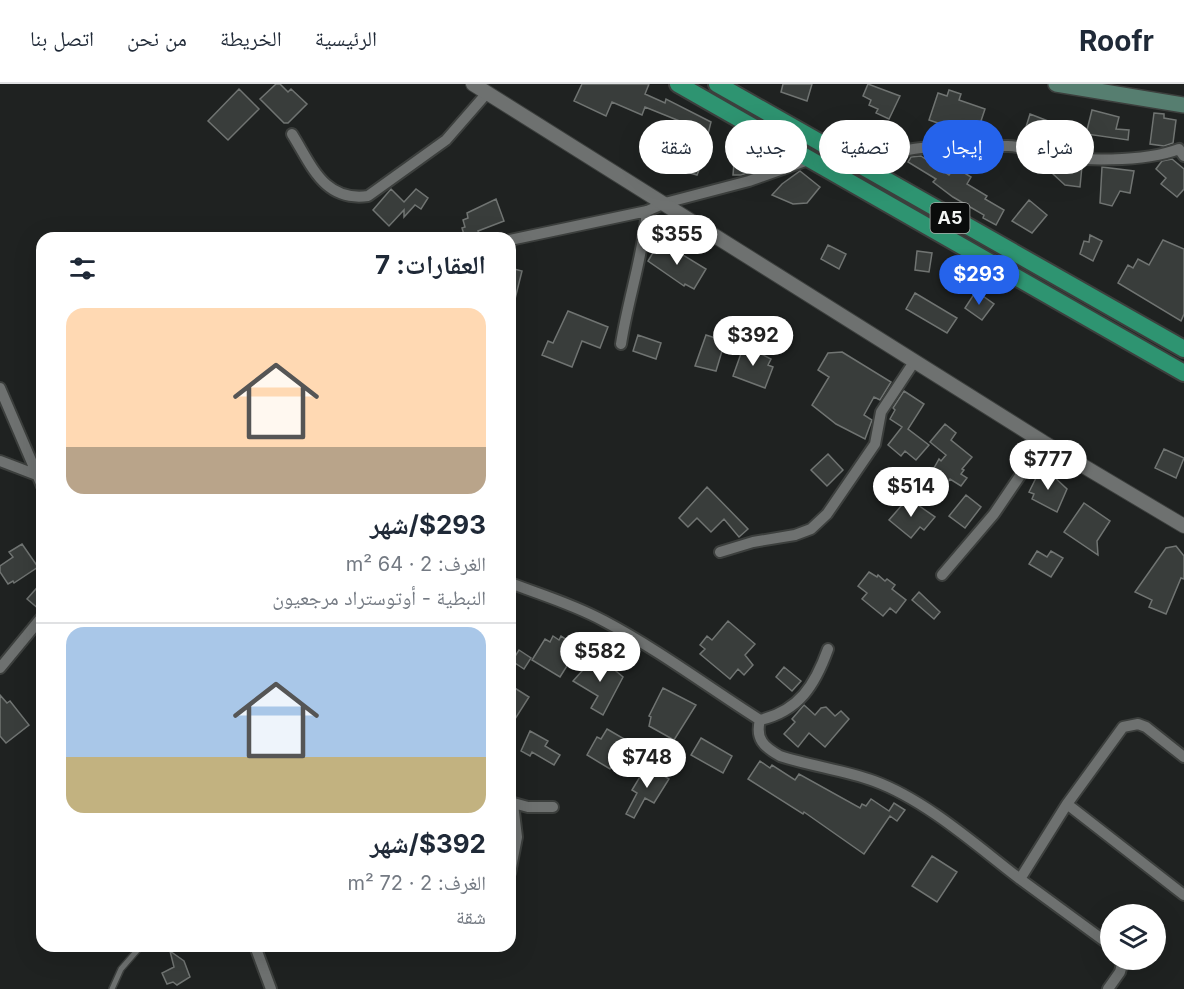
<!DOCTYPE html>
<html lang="ar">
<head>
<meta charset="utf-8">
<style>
  body { margin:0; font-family:Inter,"Noto Naskh Arabic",sans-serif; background:#f2f2f3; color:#1f2937; direction:rtl; height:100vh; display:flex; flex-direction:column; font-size:22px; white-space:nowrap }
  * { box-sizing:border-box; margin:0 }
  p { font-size:20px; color:#747a83 }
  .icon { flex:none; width:33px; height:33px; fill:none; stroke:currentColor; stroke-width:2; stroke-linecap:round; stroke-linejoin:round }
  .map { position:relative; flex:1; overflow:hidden; direction:ltr }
  .panel { position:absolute; left:36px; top:148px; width:480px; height:720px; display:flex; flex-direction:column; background:#fff; border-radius:18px; box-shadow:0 6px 24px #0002; direction:rtl }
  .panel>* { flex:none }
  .hud { position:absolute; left:534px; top:36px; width:560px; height:54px; direction:rtl; display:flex; gap:12px }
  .buttons { position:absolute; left:1100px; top:820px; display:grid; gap:12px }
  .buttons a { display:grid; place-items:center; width:66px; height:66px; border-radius:50%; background:#fff; box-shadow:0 6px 24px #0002; font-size:30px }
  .price { position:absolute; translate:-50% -51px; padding:0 14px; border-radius:21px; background:#fff; color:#222; font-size:20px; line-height:39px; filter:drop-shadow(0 2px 3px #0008) }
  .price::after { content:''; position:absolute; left:50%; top:36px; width:18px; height:14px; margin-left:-9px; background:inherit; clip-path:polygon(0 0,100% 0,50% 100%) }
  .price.active { background:#2563eb; color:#fff }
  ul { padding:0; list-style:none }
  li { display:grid; align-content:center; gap:12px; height:318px; padding:0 30px }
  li+li { border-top:2px solid #e0e1e3 }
  li span { display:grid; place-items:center; height:186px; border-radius:18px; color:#555 }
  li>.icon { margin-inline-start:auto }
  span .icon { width:108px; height:108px; fill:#fffc; stroke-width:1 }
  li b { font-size:26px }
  h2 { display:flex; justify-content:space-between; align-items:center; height:72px; padding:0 30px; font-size:26px }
  .tag { padding:0 21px; border-radius:27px; background:#fff; box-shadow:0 6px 24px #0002; font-size:21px; line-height:54px }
  .tag.active { background:#2563eb; color:#fff }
  header { display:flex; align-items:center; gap:36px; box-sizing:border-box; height:84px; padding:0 30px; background:#fff; border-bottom:2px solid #e0e1e3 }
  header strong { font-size:28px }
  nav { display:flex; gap:33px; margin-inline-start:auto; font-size:21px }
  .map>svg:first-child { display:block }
  .building { fill:#393d3b; stroke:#707472; stroke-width:1.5 }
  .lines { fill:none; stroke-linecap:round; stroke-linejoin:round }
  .service-casing { stroke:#3c3f3d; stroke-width:8 }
  .minor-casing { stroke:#3c3f3d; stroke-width:14 }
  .tertiary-casing { stroke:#3c3f3d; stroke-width:16 }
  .secondary-casing { stroke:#3c3f3d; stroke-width:18 }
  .trunk-casing { stroke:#3c3f3d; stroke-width:20 }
  .service { stroke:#6e7170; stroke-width:5 }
  .minor { stroke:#6e7170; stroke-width:10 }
  .tertiary { stroke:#6e7170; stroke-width:14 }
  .secondary { stroke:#567e70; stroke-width:15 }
  .trunk { stroke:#2e9471; stroke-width:16 }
  .labels { text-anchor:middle; stroke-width:6; stroke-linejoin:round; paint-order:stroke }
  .shield { fill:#0a0b0b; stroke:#acaead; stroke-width:1.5 }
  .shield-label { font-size:18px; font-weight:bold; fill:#f2f4f3 }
</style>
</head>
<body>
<header>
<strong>Roofr</strong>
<nav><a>الرئيسية</a><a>الخريطة</a><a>من نحن</a><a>اتصل بنا</a></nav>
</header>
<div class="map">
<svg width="1184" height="905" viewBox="0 0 1184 905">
  <rect width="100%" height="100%" fill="#1f2221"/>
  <path class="building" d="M276,0h4l8,8 3,-3 16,15 -19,19h-4l-24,-24z
    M582,0h67l-4,10 20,9 1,-4 45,23 -8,32 2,1 -8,20 -20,-6 -2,3 -11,-5 18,-45 -37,-15 -3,8 -30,-13 -6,14 -32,-15z
    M783,0h29l-5,17 -26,-9z
    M868,0l32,12 -11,23 -13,-6 2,-4 -9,-4 2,-5 -8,-4z
    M239,5l20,20 -31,31 -20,-19z
    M949,6l12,4 -2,6 26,9 -9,27 -47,-16 9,-27 9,3z
    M1092,26l27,7 -3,12 13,1 -1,10 -42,-6z
    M1154,29l10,1v4l12,2 -3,23 -9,3 -14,-2z
    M1030,30l31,12 -2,7 27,3 -2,15 -39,-4 -23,-7z
    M735,66l21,2 -2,19 -13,4h-8z
    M921,72l28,19 6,-8 16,10 -4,7 20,12 -2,3 19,11 -8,15 -13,-7 1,-3 -31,-18 -20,-15 3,-3 -28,-17 3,-5z
    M1172,75l12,10v20l-7,8 -16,-13 5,-6 -10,-9 6,-8z
    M1054,80l28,2 -2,21 -15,-2 -12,-11z
    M1102,83l32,4 -4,22 -10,-2 -8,15 -12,-3z
    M800,87l20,16 -13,16 -14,1 -21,-9 10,-11z
    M391,105l13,13 12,-13 12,9 -7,11 -6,-4 -11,12v-7l-15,16 -16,-16z
    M496,115l8,22 -26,10 3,7h-16l-3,-10 3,-1 -2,-7 5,-2 -1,-5z
    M1029,116l18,15 -15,18 -20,-12z
    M1090,151l12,6 -9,20 -13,-7 4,-13 5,1z
    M1163,156l21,9v65l-3,7 -63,-38 10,-18 5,3 5,-9 11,6z
    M660,157l46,28 -12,20 -9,-5 -1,2 -36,-25z
    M828,161l18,9 -7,15 -18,-10z
    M917,167l15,2 -3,19 -14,-2z
    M510,184l12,3 -8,32h-4z
    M976,207l18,13 -12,16 -17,-12z
    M915,209l42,25 -10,15 -41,-24z
    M568,227l40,16 -8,21 -18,-7 -10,26 -30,-12 6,-14 5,2z
    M638,251l23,8 -5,16 -23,-8z
    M706,251l19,6 -9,30 -21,-5z
    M744,261l27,14 -3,6 5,2 -8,21 -32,-12z
    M842,268l49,30 -11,18 -6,-3 -10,18 8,5 -7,19 -29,-15 -24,-19 17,-28 -11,-7 10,-17z
    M904,307l20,13 -16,25 21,16 -13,15 -11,-9 -4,5 -13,-11 14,-18 -12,-8 5,-9 -2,-2z
    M945,340l11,9 -5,7 21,17 -10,12 2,1 -3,4 6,4 -6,8 -11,-7 -7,9 -14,-11 10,-18 2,2 5,-6 -16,-13z
    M1164,365l20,9 -8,20 -21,-10z
    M828,370l15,16 -16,16 -16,-16z
    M1039,388l14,4 14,13 -10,23 -25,-13 2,-5 -5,-2z
    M707,403l41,42 -9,8 -15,-18 -13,13 -14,-14 -9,9 -9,-9z
    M966,411l15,12 -16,21 -16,-12z
    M908,414l27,19 -11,13 -4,-3 -9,11 -22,-18z
    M1084,419l26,18 -13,20 1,14 -34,-23z
    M22,460l16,23 -24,16 -1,-2 -5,3 -8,-12v-6l13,-9 -4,-5z
    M1176,462l8,10v23l-3,-1 -15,36 -17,-7 3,-7 -17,-8 31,-44z
    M1037,467l10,6 4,-6 12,7 -12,19 -22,-13z
    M869,488l8,5 1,-2 7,6 2,-2 8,6 -3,4 14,11 -10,13 -6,-5 -7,8 -21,-17 5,-6 -9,-7z
    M42,498v28h-2l-13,-11z
    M919,508l21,20 -6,7 -22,-19z
    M728,537l27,23 -10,11 8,10 -9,10 -6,-6 -8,10 -30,-25 5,-5 -5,-4 7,-9 5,4z
    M553,552l6,4 2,-4 11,7 -2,3 7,4 -17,27 -28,-17 13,-21 5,3z
    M519,566l12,8 -7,11 -12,-8z
    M592,576l7,3 5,-2 19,16 -20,38 -12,-7 7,-12 -25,-15z
    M784,583l17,14 -9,10 -16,-14z
    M510,601l19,12 -19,30z
    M663,604l33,17 -22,35 -25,-14 2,-9 -2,-1z
    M0,611l7,8 3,-2 19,24 -23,18 -6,-7z
    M804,621l11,10 6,-7 5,-1 9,9 6,-5 8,8 -24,28 -16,-14 -11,14 -14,-13 11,-12 -3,-3z
    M607,645l19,11 -16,29 -23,-14 10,-18 4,2z
    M530,647l18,10 -3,5 15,9 -6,10 -22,-13 -2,4 -9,-5z
    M701,654l31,18 -9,17 -32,-18z
    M760,677l10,7 2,-3 23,15 4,-6 61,34 2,-4 4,2 5,-7 18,12 5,-8 11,7 -8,11 -7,-5 -26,38 -60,-42 -1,2 -55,-35z
    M647,681l22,14 -15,24 -9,-5 -11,20 -8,-4 11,-21 -5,-3z
    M932,772l25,16 -20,30 -25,-16z
    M170,867l14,10 6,16 -13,8 -4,-3 -6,2 -5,-11 12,-6z"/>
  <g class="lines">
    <g class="service-casing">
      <path id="service" d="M112,905l9,-20 20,-23"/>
    </g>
    <g class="minor-casing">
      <path id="minor" d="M292,50c20,32 32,68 76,62l78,-56 41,-47
        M853,76c23,-1 45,-10 68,-12 28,-2 58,-2 87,-2 13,0 22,5 35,8 36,8 102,8 136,-5l5,7
        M510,156l137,-29 18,-8 84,-22 62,-22
        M621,260c7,-45 22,-88 26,-133
        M0,304l42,98
        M0,377l42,16
        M720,468l33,-10 42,-7 16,-6 16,-15 48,-70 6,-32 33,-50
        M942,491l52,-61 49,-72
        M510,499c32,12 65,22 94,38 55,29 104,66 156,99 39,-9 55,-35 68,-71
        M0,584l42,-51
        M760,636c-5,19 4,27 20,36 30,10 64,14 94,25 52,19 103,65 146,98l47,-75 56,-77 15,-3 8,3 38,30
        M510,718l18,5h25
        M1067,720l117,91
        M510,789l7,-36 -4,-33
        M1020,795l90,66
        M255,862l16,43
        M1108,905l12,-17 3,-12"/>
    </g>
    <g class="tertiary-casing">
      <path id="tertiary" d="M473,0l570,358 141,84"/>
    </g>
    <g class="secondary-casing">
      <path id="secondary" d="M1056,0l128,21"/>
    </g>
    <g class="trunk-casing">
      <path id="trunk" d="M678,0l506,289
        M717,0l467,265"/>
    </g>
    <use href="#service" class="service"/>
    <use href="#minor" class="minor"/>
    <use href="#tertiary" class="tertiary"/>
    <use href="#secondary" class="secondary"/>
    <use href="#trunk" class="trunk"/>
  </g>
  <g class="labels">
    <rect class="shield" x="930.5" y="119" width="39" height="30" rx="4.5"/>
    <g class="shield-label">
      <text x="950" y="140">A5</text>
    </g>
  </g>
</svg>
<div class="buttons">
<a><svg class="icon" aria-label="layers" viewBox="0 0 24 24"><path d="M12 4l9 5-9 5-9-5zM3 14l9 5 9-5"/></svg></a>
</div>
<b class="price" style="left:677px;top:182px">$355</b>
<b class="price active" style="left:979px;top:222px">$293</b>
<b class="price" style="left:753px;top:283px">$392</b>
<b class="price" style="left:1048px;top:407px">$777</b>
<b class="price" style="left:911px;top:434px">$514</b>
<b class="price" style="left:600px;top:599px">$582</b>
<b class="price" style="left:647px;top:705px">$748</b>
<div class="hud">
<a class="tag">شراء</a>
<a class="tag active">إيجار</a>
<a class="tag">تصفية</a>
<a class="tag">جديد</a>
<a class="tag">شقة</a>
</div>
<section class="panel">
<h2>العقارات: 7<svg class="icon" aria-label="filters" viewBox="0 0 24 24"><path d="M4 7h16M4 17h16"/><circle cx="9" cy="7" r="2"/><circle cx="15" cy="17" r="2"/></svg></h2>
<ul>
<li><span style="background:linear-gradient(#ffd9b3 75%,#b9a48a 0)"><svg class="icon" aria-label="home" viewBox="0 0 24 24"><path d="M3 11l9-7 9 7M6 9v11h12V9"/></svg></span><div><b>$293/شهر</b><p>الغرف: 2 · 64 m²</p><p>النبطية - أوتوستراد مرجعيون</p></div></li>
<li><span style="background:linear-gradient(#a9c7e8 70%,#c2b280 0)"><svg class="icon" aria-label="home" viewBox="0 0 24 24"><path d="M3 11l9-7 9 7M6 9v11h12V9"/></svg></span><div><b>$392/شهر</b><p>الغرف: 2 · 72 m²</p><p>شقة</p></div></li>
</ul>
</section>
</div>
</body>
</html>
